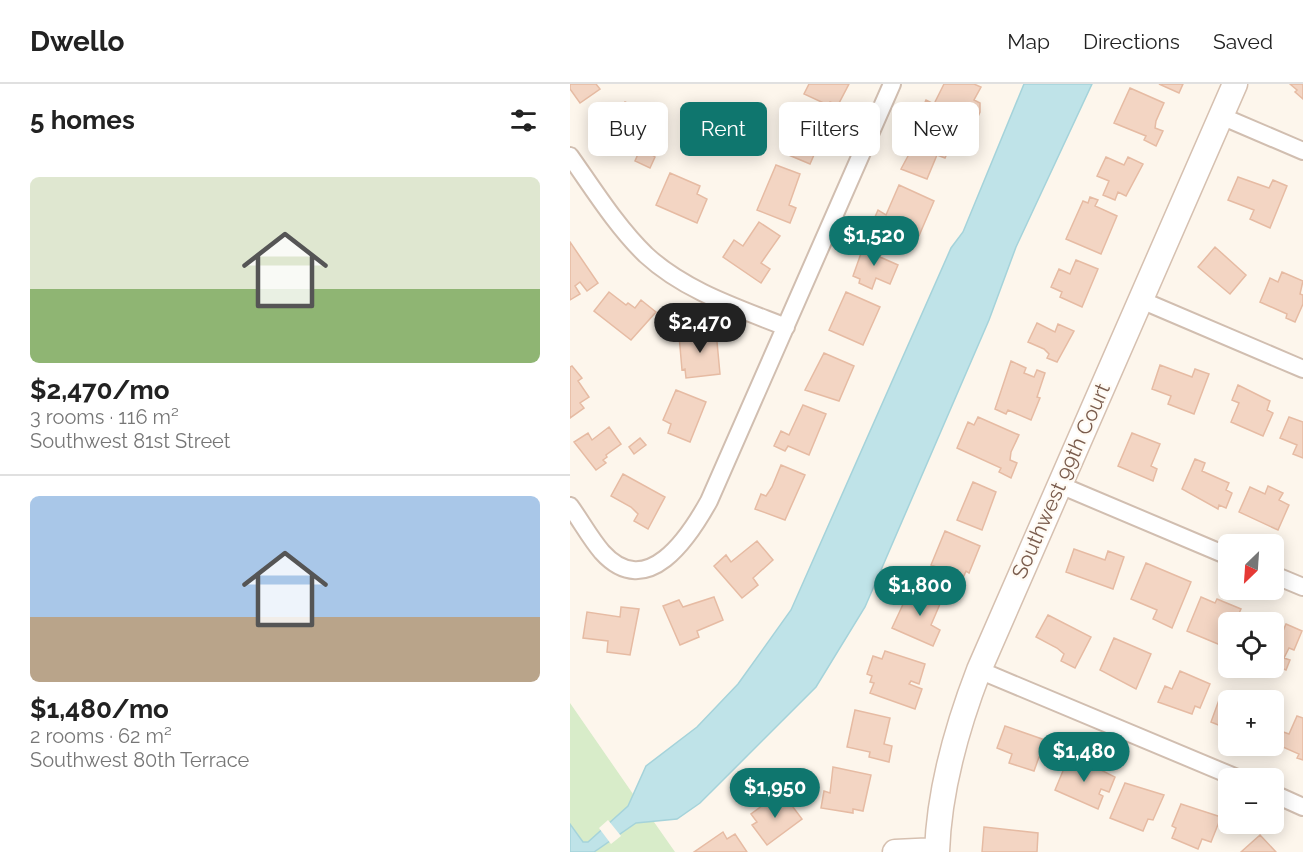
<!DOCTYPE html>
<html lang="en">
<head>
<meta charset="utf-8">
<style>
  body { margin:0; font-family:Raleway,sans-serif; background:#f2f2f2; color:#222; height:100vh; display:flex; flex-direction:column; font-size:22px; white-space:nowrap }
  * { box-sizing:border-box; margin:0 }
  p { font-size:20px; color:#767676 }
  .icon { flex:none; width:33px; height:33px; fill:none; stroke:currentColor; stroke-width:2; stroke-linecap:round; stroke-linejoin:round }
  .map { position:relative; flex:1; overflow:hidden }
  .drawer { display:flex; flex-direction:column; background:#fff; width:570px }
  .drawer>* { flex:none }
  .hud { position:absolute; left:18px; top:18px; width:570px; height:54px; display:flex; gap:12px }
  .needle { width:39px; rotate:205deg }
  .controls { position:absolute; left:648px; top:450px; display:grid; gap:12px }
  .controls a { display:grid; place-items:center; width:66px; height:66px; border-radius:9px; background:#fff; box-shadow:0 3px 15px #0003; font-size:30px }
  .price { position:absolute; translate:-50% -51px; padding:0 14px; border-radius:21px; background:#0f766e; color:#fff; font-size:20px; line-height:39px; filter:drop-shadow(0 2px 3px #0008) }
  .price::after { content:''; position:absolute; left:50%; top:36px; width:18px; height:14px; margin-left:-9px; background:inherit; clip-path:polygon(0 0,100% 0,50% 100%) }
  .price.active { background:#222; color:#fff }
  ul { padding:0; list-style:none }
  li { display:grid; align-content:center; gap:12px; height:318px; padding:0 30px }
  li+li { border-top:2px solid #e0e0e0 }
  li span { display:grid; place-items:center; height:186px; border-radius:9px; color:#555 }
  li>.icon { margin-inline-start:auto }
  span .icon { width:108px; height:108px; fill:#fffc; stroke-width:1 }
  li b { font-size:26px }
  h2 { display:flex; justify-content:space-between; align-items:center; height:72px; padding:0 30px; font-size:26px }
  .tag { padding:0 21px; border-radius:9px; background:#fff; box-shadow:0 3px 15px #0003; font-size:21px; line-height:54px }
  .tag.active { background:#0f766e; color:#fff }
  header { display:flex; align-items:center; gap:36px; box-sizing:border-box; height:84px; padding:0 30px; background:#fff; border-bottom:2px solid #e0e0e0 }
  header strong { font-size:28px }
  nav { display:flex; gap:33px; margin-inline-start:auto; font-size:21px }
  main { display:flex; flex:1; min-height:0 }
  .map>svg:first-child { display:block }
  .green { fill:#d8ecc9 }
  .water { fill:#bfe3e8; stroke:#a5d3da; stroke-width:1.5 }
  .pier { fill:#fdf6ec }
  .building { fill:#f3d5c3; stroke:#e6bba3; stroke-width:1.5 }
  .lines { fill:none; stroke-linecap:round; stroke-linejoin:round }
  .street-casing { stroke:#d1beb0; stroke-width:20 }
  .secondary-casing { stroke:#d6c0b0; stroke-width:27 }
  .street { stroke:#fff; stroke-width:16 }
  .secondary { stroke:#fff; stroke-width:24 }
  .labels { text-anchor:middle; stroke-width:4.5; stroke-linejoin:round; paint-order:stroke }
  .street-label { font-size:21px; fill:#7a5c4d; stroke:#fffaf3 }
</style>
</head>
<body>
<header>
<strong>Dwello</strong>
<nav><a>Map</a><a>Directions</a><a>Saved</a></nav>
</header>
<main>
<section class="drawer">
<h2>5 homes<svg class="icon" aria-label="filters" viewBox="0 0 24 24"><path d="M4 7h16M4 17h16"/><circle cx="9" cy="7" r="2"/><circle cx="15" cy="17" r="2"/></svg></h2>
<ul>
<li><span style="background:linear-gradient(#dfe7d0 60%,#8fb573 0)"><svg class="icon" aria-label="home" viewBox="0 0 24 24"><path d="M3 11l9-7 9 7M6 9v11h12V9"/></svg></span><div><b>$2,470/mo</b><p>3 rooms · 116 m²</p><p>Southwest 81st Street</p></div></li>
<li><span style="background:linear-gradient(#a9c7e8 65%,#b9a48a 0)"><svg class="icon" aria-label="home" viewBox="0 0 24 24"><path d="M3 11l9-7 9 7M6 9v11h12V9"/></svg></span><div><b>$1,480/mo</b><p>2 rooms · 62 m²</p><p>Southwest 80th Terrace</p></div></li>
</ul>
</section>
<div class="map">
<svg width="733" height="768" viewBox="0 0 733 768">
  <rect width="100%" height="100%" fill="#fdf6ec"/>
  <path class="green" d="M0,619l63,91 -5,12 -40,36h-5l-13,-18z
    M76,738h8l21,30h-81l42,-29z"/>
  <path class="water" d="M454,0h68l-76,163 -27,73 -124,287 -49,80 -116,116 -23,16 -41,4 -42,29h-24v-28l13,18h5l40,-36 18,-40 51,-39 41,-43 53,-74 160,-362 12,-16z"/>
  <path class="pier" d="M38,736l13,16 -10,8 -12,-16z"/>
  <path class="building" d="M0,0h26l4,5 -20,14 -10,-14z
    M239,0h40l-11,21 -8,-3 -2,3 -24,-11z
    M374,0h30l7,3 -7,13 6,3v9l-8,18 -11,2 -14,-7 2,-4 -8,-4 -7,-1 -1,4 -13,-6 6,-14 8,4z
    M589,0h24l-4,9z
    M720,0h13v15l-8,-7 2,-2z
    M560,4l34,15 -8,18 -1,7 8,3 -7,15 -12,-6 2,-4 -32,-13z
    M55,18l18,8 2,-4 22,10 -14,31 -1,8 3,2 -5,11 -15,-7 3,-7 -31,-11z
    M232,28l26,11 -18,41 -26,-11z
    M352,46l30,13 -7,15 -8,-3 -10,24 -26,-10z
    M536,73l18,8 4,-8 15,7 -17,32 -8,-4 -3,8 -12,-5 6,-14 -12,-5z
    M206,81l24,9 -11,31 7,3 -6,15 -33,-13z
    M100,89l30,13 -3,8 10,5 -10,24 -41,-18z
    M668,93l31,11 4,-8 14,6 -17,42 -20,-9 4,-9 -26,-10z
    M329,101l35,16 -19,44 -44,-19 7,-16 8,5z
    M520,113l8,3 -3,6 22,10 -16,38 -35,-15 17,-38 5,2z
    M189,138l21,14 -19,27 9,6 -9,14 -38,-26 11,-17 9,6z
    M0,158l28,41 -11,8 -7,-9 -5,4 5,8 -10,6z
    M295,158l18,8 -3,7 18,8 -8,19 -14,-6 -4,11 -13,-6 1,-4 -7,-3z
    M645,163l31,28 -16,19 -32,-27z
    M506,176l22,9 -16,38 -22,-10 2,-5 -11,-5 8,-18 11,5z
    M712,188l21,9 -3,13 3,1v9l-8,18 -9,-4 1,-4 -27,-12 10,-24 8,4z
    M39,208l17,13 2,-2 7,5 6,-8 15,12 -25,28 -37,-29z
    M276,208l34,15 -17,38 -34,-15z
    M467,239l18,9 3,-8 16,7 -17,31 -10,-4 2,-4 -5,-5 -16,-7z
    M146,247l4,43 -34,4 -1,-9 -3,1 -3,-35z
    M254,269l30,13 -15,35 -34,-11z
    M441,277l15,7 -2,5 10,4 3,-7 8,3 -8,24 3,1 -9,22 -23,-10 -2,4 -11,-5z
    M590,281l32,12 3,-8 14,5 -15,40 -26,-10 3,-8 -19,-7z
    M2,282l10,12 -4,3 11,16 -9,6 4,5 -14,10v-51z
    M668,301l32,16 -3,9 6,3 -10,23 -32,-14 8,-19 -7,-3z
    M106,306l30,12 -16,40 -22,-9 3,-9 -8,-4z
    M233,321l23,9 -17,41 -21,-9 -3,5 -11,-5 7,-15 8,4z
    M408,333l41,18 -8,17 -1,8 7,3 -6,15 -12,-6 2,-4 -44,-20 11,-26 6,3z
    M719,333l14,5v36l-10,-4 4,-9 -17,-7z
    M39,343l12,17 -15,11 1,2 -4,3 3,3 -10,7 -22,-28 14,-9 4,7z
    M562,349l28,11 -9,22 6,3 -4,12 -35,-15z
    M70,354l6,7 -12,9 -5,-7z
    M625,375l10,4 -3,8 27,12 -3,7 6,3 -6,15 -7,-3 -1,4 -36,-20z
    M211,381l24,10 -20,45 -30,-11 6,-15 5,2 6,-9z
    M53,390l42,23 -17,32 -14,-8 4,-7 -7,-7 -20,-11z
    M403,398l23,10 -14,38 -25,-10z
    M698,402l15,7 -4,7 10,5 -11,25 -39,-18 11,-25 15,7z
    M375,447l35,15 -11,27 -3,-2 -6,14 -10,-5 2,-4 -5,-5 -16,-6z
    M187,457l16,19 -20,18 5,7 -16,13 -28,-32 12,-11 5,7z
    M504,465l31,11 3,-9 16,6 -11,32 -47,-17z
    M576,479l45,19 -19,46 -19,-9 4,-9 -26,-11z
    M350,503l23,10 -12,28 9,5 -7,16 -41,-18 13,-28 8,4z
    M144,513l9,23 -26,11 2,6 -19,8 -17,-39 16,-6 4,7z
    M631,513l14,6 2,-4 24,10 -6,13h-7v16l-3,9 -38,-16z
    M51,523l18,2 -9,46 -23,-3 1,-11 -25,-3 4,-26 33,5z
    M478,531l43,22 -16,31 -14,-7 3,-7 -7,-6 -21,-11z
    M716,540l16,7 -8,19 -5,-2 -5,10 6,2 -4,10 -12,-5v-38l9,4z
    M544,554l37,16 -15,35 -36,-19z
    M315,567l40,13 -6,20 -8,-3 -2,3 13,5 -7,20 -45,-16 4,-10 -4,-1 2,-6 -5,-2 6,-18 9,3z
    M610,587l30,13 -10,24 -5,-2 -3,8 -34,-12 7,-16 7,3z
    M649,616l9,4v25l-17,-7z
    M285,626l35,8 -6,26 8,2 -3,16 -20,-5 1,-5 -23,-5z
    M727,632l6,2v42l-6,-2 2,-4 -25,-11 4,-13 11,4z
    M435,642l40,14 -1,2 7,3 -5,15 -7,-3 -5,14 -25,-8 3,-9 -15,-6z
    M498,675l18,7 1,-3 28,14 -6,15 -8,-3 -2,5 4,2 -5,13 -43,-19z
    M263,683l38,8 -8,36 -10,-2v4l-32,-5 3,-17 6,2z
    M555,699l39,12 -11,25 -5,-1 -5,12 -33,-13z
    M208,710l6,7 3,-2 15,20 -35,26 -15,-20 5,-3 -6,-8z
    M611,720l40,13 -10,25 -9,-3 -4,10 -26,-11 4,-10 -4,-2z
    M414,743l54,6 -1,19h-55z
    M153,748l4,7 8,-5 12,18h-53z
    M690,751l16,17h-35z"/>
  <g class="lines">
    <g class="street-casing">
      <path id="street" d="M651,32l82,35
        M0,72c24,34 47,71 76,99 39,36 92,53 140,72
        M571,216l162,69
        M490,401l168,71
        M0,422c11,15 20,32 32,46 45,50 87,-15 107,-51l183,-417
        M704,491l29,12
        M409,586l258,108
        M704,710l29,13"/>
    </g>
    <g class="secondary-casing">
      <path id="secondary" d="M325,768l42,-2
        M367,768c2,-62 20,-125 42,-182l256,-586"/>
    </g>
    <use href="#street" class="street"/>
    <use href="#secondary" class="secondary"/>
  </g>
  <g class="labels">
    <g class="street-label">
      <text transform="translate(491 397) rotate(-66)" y="7">Southwest 99th Court</text>
    </g>
  </g>
</svg>
<div class="controls">
<a><svg class="needle" viewBox="-14 -14 28 28"><path d="M0-13l5 13h-10z" fill="#e53935"/><path d="M0 13l5-13h-10z" fill="#767676"/></svg></a>
<a><svg class="icon" aria-label="locate" viewBox="0 0 24 24"><circle cx="12" cy="12" r="6"/><path d="M12 2v4M12 18v4M2 12h4M18 12h4"/></svg></a>
<a>+</a>
<a>−</a>
</div>
<b class="price" style="left:304px;top:183px">$1,520</b>
<b class="price active" style="left:130px;top:270px">$2,470</b>
<b class="price" style="left:350px;top:533px">$1,800</b>
<b class="price" style="left:514px;top:699px">$1,480</b>
<b class="price" style="left:205px;top:735px">$1,950</b>
<div class="hud">
<a class="tag">Buy</a>
<a class="tag active">Rent</a>
<a class="tag">Filters</a>
<a class="tag">New</a>
</div>
</div>
</main>
</body>
</html>
